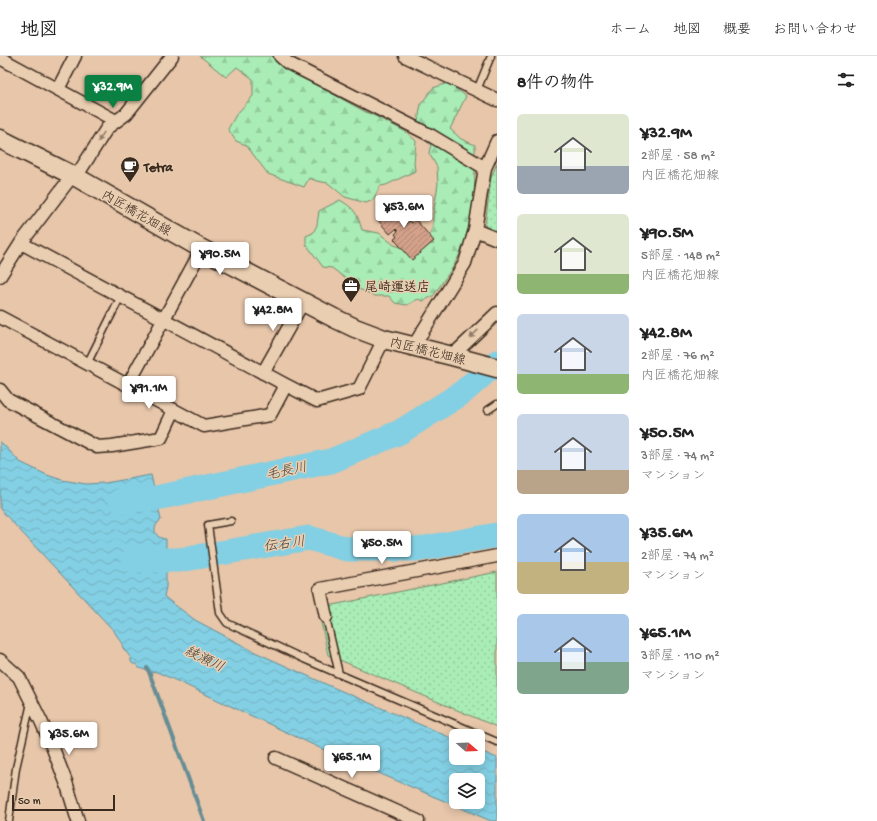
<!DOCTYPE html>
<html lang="ja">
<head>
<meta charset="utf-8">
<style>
  body { margin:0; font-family:"Gochi Hand","Klee One",sans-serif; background:#f2f2f2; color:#222; height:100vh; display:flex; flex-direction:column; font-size:15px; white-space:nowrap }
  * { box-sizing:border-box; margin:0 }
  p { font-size:13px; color:#767676 }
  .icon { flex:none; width:22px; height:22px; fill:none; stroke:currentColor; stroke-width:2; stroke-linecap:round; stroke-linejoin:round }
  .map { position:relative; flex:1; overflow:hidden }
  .sheet { display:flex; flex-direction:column; background:#fff; width:380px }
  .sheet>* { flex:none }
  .needle { width:26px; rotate:109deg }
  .controls { position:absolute; left:449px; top:673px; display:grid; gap:8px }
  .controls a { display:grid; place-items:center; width:36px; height:36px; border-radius:6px; background:#fff; box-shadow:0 2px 10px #0003; font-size:20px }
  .scale { position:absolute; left:12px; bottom:10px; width:103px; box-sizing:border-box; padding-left:4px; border:2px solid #3b2a1e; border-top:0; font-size:11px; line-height:14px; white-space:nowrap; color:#3b2a1e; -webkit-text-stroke:3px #eaceb1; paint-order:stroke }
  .price { position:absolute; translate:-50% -34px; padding:0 9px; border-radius:4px; background:#fff; color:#222; font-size:13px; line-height:26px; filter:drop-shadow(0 1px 2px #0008) }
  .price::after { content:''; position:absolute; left:50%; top:24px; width:12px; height:9px; margin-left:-6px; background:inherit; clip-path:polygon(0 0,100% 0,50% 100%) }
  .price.current { background:#0b8043; color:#fff }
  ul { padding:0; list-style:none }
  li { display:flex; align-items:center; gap:12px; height:100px; padding:0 20px }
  li span { display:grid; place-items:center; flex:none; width:112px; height:80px; border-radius:6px; color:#555 }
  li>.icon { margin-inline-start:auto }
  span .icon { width:48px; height:48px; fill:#fffc; stroke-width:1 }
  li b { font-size:17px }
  h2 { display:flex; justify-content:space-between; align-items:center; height:48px; padding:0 20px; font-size:17px }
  header { display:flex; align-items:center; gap:24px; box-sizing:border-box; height:56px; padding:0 20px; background:#fff; border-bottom:1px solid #e0e0e0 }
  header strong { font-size:19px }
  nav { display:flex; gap:22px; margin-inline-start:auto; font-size:14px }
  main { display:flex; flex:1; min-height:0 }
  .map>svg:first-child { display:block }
  .forest { fill:url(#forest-firs); stroke:#728b6a }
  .park { fill:url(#park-dots); stroke:#728b6a }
  .water { fill:url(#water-waves); stroke:#668d94; fill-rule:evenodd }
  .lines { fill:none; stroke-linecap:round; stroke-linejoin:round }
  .stream { stroke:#668d94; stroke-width:4 }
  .river { stroke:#83cfe3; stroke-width:25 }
  .building { fill:url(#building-hatch); stroke:#3b2a1e }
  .lane-casing { stroke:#3b2a1e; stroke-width:9 }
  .street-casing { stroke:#3b2a1e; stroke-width:15 }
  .secondary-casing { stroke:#3b2a1e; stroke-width:21 }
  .lane { stroke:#eaceb1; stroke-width:6 }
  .street { stroke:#eaceb1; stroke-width:12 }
  .secondary { stroke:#eaceb1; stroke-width:18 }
  .oneway { fill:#927c68 }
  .labels { text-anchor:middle; stroke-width:3; stroke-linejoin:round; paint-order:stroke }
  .poi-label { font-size:13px; font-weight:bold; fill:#3b2a1e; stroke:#eaceb1; text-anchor:start }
  .street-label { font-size:13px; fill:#3b2a1e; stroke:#eaceb1 }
  .water-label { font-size:14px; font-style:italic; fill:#46433c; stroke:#eaceb1 }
</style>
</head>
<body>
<header>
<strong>地図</strong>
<nav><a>ホーム</a><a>地図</a><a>概要</a><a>お問い合わせ</a></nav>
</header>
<main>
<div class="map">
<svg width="497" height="765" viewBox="0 0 497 765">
  <defs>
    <pattern id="forest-firs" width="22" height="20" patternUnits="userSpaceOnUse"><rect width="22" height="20" fill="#a9ecb6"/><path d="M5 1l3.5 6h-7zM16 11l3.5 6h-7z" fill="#92cb9c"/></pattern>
    <pattern id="park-dots" width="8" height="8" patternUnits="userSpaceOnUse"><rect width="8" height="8" fill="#a9ecb6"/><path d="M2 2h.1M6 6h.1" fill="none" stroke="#92cb9c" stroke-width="1.8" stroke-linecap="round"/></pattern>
    <pattern id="water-waves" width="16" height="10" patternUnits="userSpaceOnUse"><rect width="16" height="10" fill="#83cfe3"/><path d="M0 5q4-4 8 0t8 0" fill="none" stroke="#72b2c2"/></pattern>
    <pattern id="building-hatch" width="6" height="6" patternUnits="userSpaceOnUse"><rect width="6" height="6" fill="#d4a18a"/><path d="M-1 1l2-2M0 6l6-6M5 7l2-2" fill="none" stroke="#ad8370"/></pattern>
  </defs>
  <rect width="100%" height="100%" fill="#e7c6aa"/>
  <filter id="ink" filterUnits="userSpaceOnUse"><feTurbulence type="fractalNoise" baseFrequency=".025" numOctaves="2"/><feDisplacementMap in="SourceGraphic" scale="8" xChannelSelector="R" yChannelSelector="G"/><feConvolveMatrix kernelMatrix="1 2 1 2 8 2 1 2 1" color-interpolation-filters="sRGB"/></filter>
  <g filter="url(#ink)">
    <path class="forest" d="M200,0h75l20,17 67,37 15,7 29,15 10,9 -2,22 1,8 -29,14 -6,1 -7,14 -7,3 -21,-6 -17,-14 -11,-2 -8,-3 -5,9 -36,-13 -22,-29 -10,-4 -8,-12 8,-14 17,-19v-17l-16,-12 -11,10z
      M448,27l18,13 -16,33 11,10 14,6v22l-1,38 -10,41 -11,21 -20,29 -10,5 -5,-2 -11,6 -12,-2 -6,-7h-14l-16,-7 -27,-21 -9,-1 -17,-23v-8l7,-3 4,-8 2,-14 21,-11c15,9 17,13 22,30l17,3 15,12 10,3 22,-4h8l-4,-4 1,-9 2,-5v-11l5,-31 -1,-17 -8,-14 2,-8 -10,-8 -4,-10 4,-23 12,-16z"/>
    <path class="park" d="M497,107v68l-12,-4 6,-49z
      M497,516v155l-169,-72 -10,-47z"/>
    <path class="water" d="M0,385l20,21 27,13 15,5 24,4 19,-1 46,-8 10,45c-6,4 -9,12 -2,17 2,1 5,2 7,2v48l-2,9 3,3 28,21 60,32 75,34 126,54v18h22v-8l19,8v63h-6l-171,-73 -145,-68 -18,-8h-3v1l-15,-5 -3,-4h-3l-2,-2v-4l-8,-10 -1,-4 -8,-13 -114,-122zM456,724h22v22h-22z"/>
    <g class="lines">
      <path class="stream" d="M147,612l2,4 55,149"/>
      <path class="river" d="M121,445l35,-3 175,-37 69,-29 62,-39 35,-31
        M133,504h46l130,-22 38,11h73l77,-14"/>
    </g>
    <path class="building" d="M398,144l13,15 -7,7 2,2 3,-3 3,2 4,-3 18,21 -22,19 -18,-21 3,-2 -2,-3 3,-3 -2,-2 -6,5 -14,-16 6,-5 -3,-4 9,-8 3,4z"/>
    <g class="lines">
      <g class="lane-casing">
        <path id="lane" d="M477,34l14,-34
          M87,308l34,-68
          M488,354l9,-6
          M231,465l-23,4 12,88 7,10 77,36 193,83
          M326,561l13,57
          M9,765l7,-53 15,-65"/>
      </g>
      <g class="street-casing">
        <path id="street" d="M280,0l8,7 142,72 55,33
          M405,0l92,44
          M0,2l116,63
          M58,33l17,-33
          M76,121l31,-49 19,-14 46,-58
          M475,174l22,9
          M21,187l265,142 31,16 42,-12 25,-50
          M0,220l21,-33 51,-67
          M0,261l204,109 66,-11 16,-30
          M413,291l52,-84 10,-33 10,-62 12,-27
          M452,300l45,-43
          M263,317l40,-71
          M128,329l74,-136
          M0,334l8,10 89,47 15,-1 49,-8 13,-28
          M326,561l-6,-28 177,-33
          M0,604l19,17 22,44 11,25 14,36 12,39
          M276,702l142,63"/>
      </g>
      <g class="secondary-casing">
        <path id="secondary" d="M0,83l76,38 126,72 132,69 21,10 29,11 68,17 45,12"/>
      </g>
      <use href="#lane" class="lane"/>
      <use href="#street" class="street"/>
      <use href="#secondary" class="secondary"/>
    </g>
    <defs><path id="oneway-solid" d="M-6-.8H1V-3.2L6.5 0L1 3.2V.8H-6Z"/></defs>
    <g class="oneway">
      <use href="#oneway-solid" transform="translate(101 81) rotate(122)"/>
      <use href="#oneway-solid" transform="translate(474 278) rotate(137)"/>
    </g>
  </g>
  <defs>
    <g id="cafe-pin" transform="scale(1)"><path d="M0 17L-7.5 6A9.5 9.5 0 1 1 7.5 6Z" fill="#3b2a1e" stroke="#eaceb1"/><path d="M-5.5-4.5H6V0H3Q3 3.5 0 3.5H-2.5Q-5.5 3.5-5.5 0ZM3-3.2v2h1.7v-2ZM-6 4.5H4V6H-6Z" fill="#fff"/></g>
    <g id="office-pin" transform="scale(1)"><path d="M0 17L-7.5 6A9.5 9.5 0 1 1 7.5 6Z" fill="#3b2a1e" stroke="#eaceb1"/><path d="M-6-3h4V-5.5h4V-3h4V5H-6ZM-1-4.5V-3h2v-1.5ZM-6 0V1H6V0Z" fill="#fff"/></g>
  </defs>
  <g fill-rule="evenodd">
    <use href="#cafe-pin" x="130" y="110"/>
    <use href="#office-pin" x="351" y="230"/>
  </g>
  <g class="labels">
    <g class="poi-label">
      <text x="144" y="115">Tetra</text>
      <text x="365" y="235">尾崎運送店</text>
    </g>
    <g class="street-label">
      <text transform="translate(137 156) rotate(30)" y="5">内匠橋花畑線</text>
      <text transform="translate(428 294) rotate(14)" y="5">内匠橋花畑線</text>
    </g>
    <g class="water-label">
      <text transform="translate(286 414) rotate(-12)" y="5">毛長川</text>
      <text transform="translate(284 487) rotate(-8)" y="5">伝右川</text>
      <text transform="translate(205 602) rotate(26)" y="5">綾瀬川</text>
    </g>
  </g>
</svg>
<div class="controls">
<a><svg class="needle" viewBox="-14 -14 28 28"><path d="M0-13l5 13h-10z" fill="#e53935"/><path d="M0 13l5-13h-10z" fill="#767676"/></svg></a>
<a><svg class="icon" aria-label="layers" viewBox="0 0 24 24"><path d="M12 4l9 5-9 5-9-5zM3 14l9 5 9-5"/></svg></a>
</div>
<div class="scale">50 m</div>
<b class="price current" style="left:113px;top:53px">¥32.9M</b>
<b class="price" style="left:404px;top:173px">¥53.6M</b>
<b class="price" style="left:220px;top:220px">¥90.5M</b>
<b class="price" style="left:273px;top:276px">¥42.8M</b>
<b class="price" style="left:149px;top:354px">¥91.1M</b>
<b class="price" style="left:382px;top:509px">¥50.5M</b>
<b class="price" style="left:69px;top:700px">¥35.6M</b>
<b class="price" style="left:352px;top:723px">¥65.1M</b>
</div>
<section class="sheet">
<h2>8件の物件<svg class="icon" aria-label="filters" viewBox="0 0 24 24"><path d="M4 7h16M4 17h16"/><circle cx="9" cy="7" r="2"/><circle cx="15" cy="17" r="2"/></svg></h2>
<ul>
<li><span style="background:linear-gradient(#dfe7d0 65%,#9aa5b1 0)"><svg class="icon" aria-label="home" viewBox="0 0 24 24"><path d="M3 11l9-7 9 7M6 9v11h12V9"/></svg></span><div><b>¥32.9M</b><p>2部屋 · 58 m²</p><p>内匠橋花畑線</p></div></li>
<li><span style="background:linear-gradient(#dfe7d0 75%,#8fb573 0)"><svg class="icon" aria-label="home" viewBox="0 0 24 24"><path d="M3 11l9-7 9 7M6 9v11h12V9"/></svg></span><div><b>¥90.5M</b><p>5部屋 · 148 m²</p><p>内匠橋花畑線</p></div></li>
<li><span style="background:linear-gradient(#c9d6e8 75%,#8fb573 0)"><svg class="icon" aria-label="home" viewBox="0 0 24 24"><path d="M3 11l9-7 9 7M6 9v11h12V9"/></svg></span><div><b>¥42.8M</b><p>2部屋 · 76 m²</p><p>内匠橋花畑線</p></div></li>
<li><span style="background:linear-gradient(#c9d6e8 70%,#b9a48a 0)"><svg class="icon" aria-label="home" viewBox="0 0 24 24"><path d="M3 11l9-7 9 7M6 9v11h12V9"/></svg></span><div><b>¥50.5M</b><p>3部屋 · 74 m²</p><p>マンション</p></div></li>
<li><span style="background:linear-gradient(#a9c7e8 60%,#c2b280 0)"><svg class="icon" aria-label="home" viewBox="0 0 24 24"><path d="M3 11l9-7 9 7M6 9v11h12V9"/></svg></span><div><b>¥35.6M</b><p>2部屋 · 74 m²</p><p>マンション</p></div></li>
<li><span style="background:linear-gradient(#a9c7e8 60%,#7fa58c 0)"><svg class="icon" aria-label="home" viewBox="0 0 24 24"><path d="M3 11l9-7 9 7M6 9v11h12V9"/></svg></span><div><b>¥65.1M</b><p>3部屋 · 110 m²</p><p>マンション</p></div></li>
</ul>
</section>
</main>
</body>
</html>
